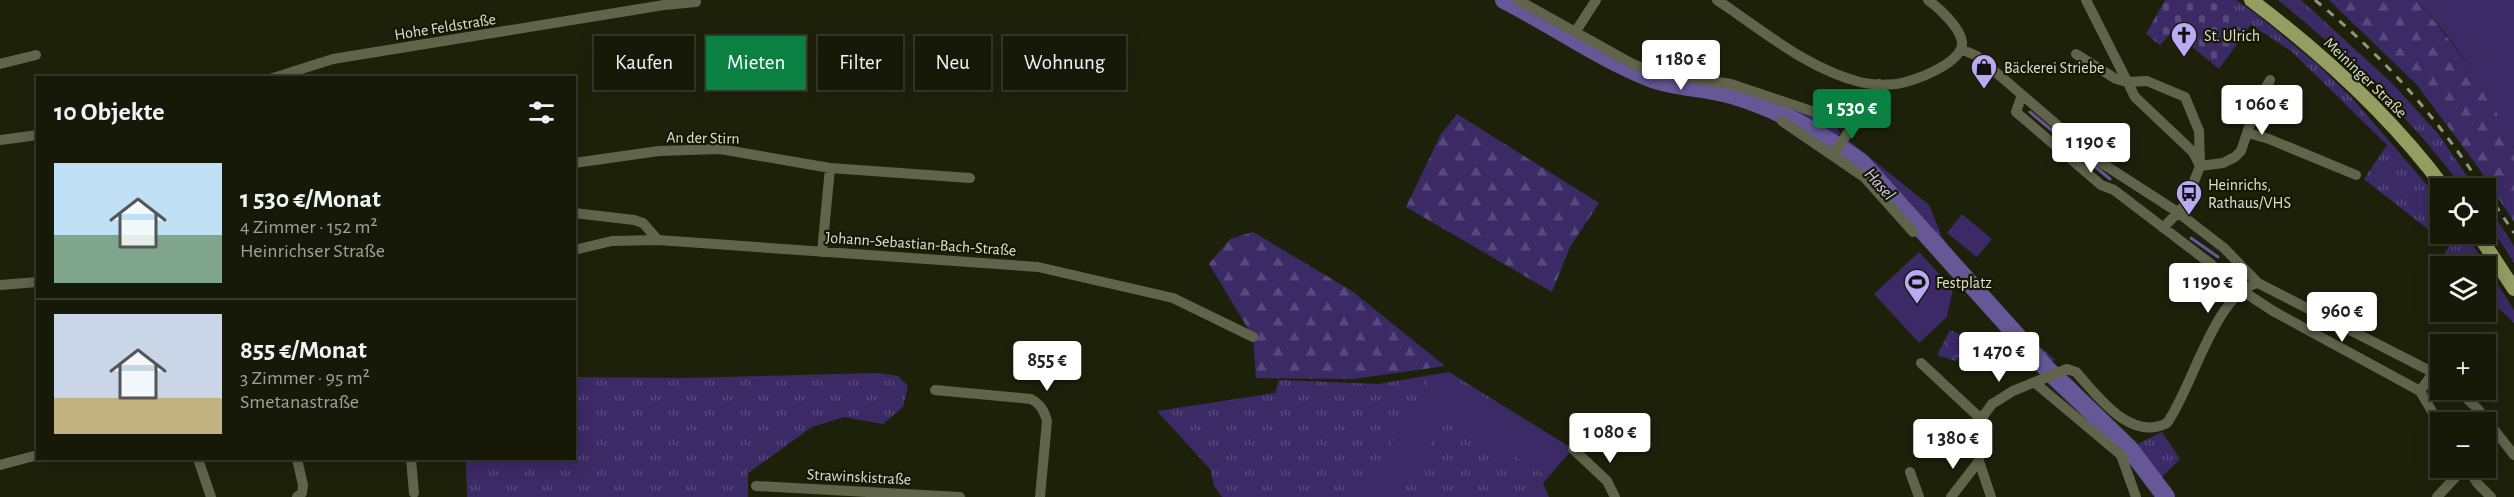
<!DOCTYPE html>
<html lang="de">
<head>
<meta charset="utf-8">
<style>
  body { margin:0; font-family:"Alegreya Sans",sans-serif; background:#1f2212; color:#f1f3f6; height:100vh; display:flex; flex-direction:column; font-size:22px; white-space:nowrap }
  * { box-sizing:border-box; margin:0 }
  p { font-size:20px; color:#9ea09c }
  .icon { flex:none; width:33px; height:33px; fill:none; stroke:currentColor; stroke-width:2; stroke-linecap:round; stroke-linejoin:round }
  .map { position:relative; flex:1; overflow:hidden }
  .panel { position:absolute; left:36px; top:76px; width:540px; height:384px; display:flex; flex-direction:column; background:#161908; border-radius:0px; box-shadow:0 3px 15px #0003,0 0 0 2px #353829 }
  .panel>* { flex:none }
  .banner { position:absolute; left:594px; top:36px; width:570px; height:54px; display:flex; gap:12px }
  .fabs { position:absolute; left:2430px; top:178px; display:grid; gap:12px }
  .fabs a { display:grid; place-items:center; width:66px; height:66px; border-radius:0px; background:#161908; box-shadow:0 3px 15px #0003,0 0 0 2px #353829; font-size:30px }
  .price { position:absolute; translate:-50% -51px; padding:0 14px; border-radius:6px; background:#fff; color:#222; font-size:20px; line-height:39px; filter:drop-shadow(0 2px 3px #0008) }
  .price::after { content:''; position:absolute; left:50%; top:36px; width:18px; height:14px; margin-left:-9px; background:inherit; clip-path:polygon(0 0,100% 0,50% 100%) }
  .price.on { background:#0b8043; color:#fff }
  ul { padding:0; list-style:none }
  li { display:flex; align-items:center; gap:18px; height:150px; padding:0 18px }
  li+li { border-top:2px solid #353829 }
  li span { display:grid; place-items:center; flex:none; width:168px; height:120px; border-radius:0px; color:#555 }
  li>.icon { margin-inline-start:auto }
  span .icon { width:72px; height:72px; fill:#fffc; stroke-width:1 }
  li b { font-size:26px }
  h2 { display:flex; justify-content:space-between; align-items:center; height:72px; padding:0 18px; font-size:26px }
  .pill { padding:0 21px; border-radius:0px; background:#161908; box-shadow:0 3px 15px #0003,0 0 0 2px #353829; font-size:21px; line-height:54px }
  .pill.on { background:#0b8043; color:#fff }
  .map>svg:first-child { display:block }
  .grass { fill:url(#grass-tufts) }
  .forest { fill:url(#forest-firs) }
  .cemetery { fill:url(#cemetery-stones) }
  .park { fill:url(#park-crowns) }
  .garden { fill:#3b2a66 }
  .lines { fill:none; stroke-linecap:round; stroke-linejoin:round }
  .stream { stroke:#665797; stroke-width:3 }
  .river { stroke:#665797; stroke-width:18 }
  .minor { stroke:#5f644a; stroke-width:10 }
  .major { stroke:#949e63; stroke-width:14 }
  .rail { stroke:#929583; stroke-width:3; stroke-dasharray:8 8; stroke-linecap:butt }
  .labels { text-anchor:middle; stroke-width:4.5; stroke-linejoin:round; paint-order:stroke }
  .street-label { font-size:16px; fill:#dee1d2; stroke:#151803 }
  .poi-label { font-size:16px; fill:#dee1d2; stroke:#151803; text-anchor:start }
  .water-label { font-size:18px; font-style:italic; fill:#d4cdf3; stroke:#151803 }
</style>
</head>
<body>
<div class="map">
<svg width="2514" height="497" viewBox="0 0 2514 497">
  <defs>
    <pattern id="grass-tufts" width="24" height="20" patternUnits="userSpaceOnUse" patternTransform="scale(1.5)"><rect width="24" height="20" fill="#3b2a66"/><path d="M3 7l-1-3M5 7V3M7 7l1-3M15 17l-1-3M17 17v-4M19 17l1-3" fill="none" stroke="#57497b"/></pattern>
    <pattern id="forest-firs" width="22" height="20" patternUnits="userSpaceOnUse" patternTransform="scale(1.5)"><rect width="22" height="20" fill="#3b2a66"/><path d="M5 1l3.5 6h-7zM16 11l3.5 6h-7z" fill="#57497b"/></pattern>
    <pattern id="cemetery-stones" width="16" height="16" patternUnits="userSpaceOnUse" patternTransform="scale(1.5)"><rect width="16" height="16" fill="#3b2a66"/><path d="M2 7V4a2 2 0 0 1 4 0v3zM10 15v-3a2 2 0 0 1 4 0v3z" fill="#57497b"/></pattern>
    <pattern id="park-crowns" width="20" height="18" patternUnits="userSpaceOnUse" patternTransform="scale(1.5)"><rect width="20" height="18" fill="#3b2a66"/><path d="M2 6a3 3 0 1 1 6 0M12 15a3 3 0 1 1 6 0" fill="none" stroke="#57497b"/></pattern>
  </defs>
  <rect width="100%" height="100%" fill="#1e210a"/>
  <path class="grass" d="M2214,0h22l20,14 61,50 36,35 87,101v34h26l48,76v13l-28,-27v-29h-31l-12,-11 6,-10 -85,-67 23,-34 -96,-94z
    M2278,0h23l93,85 45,50 37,54h-12c-54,-71 -117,-134 -186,-189z
    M1781,104l53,18 6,11 -2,4z
    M1848,140l81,65 13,32 37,47 27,32 49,44 -21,9 -157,-182v-4l-36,-30z
    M2486,203l28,43v17l-28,-45z
    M1449,372l124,77 -30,34 6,14h-327l-8,-11 -4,-17 -53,-58 118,-18 4,-13 99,4z
    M878,373l20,3 10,10 -5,21 -20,17 -39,-7 -32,10 -64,46v24h-281l-1,-34 2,-4h106l1,-82 108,1z
    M2070,377l64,69 28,-14 18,27 -21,21 14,17h-15l-30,-39 -81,-75z"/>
  <path class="forest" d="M2329,0h87c25,26 93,115 98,148 0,24 0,50 0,74l-39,-59 -58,-78z
    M1457,114l142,89 -29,44 -18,45 -146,-85 35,-73z
    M1253,232l99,59 93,75 -91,13 -98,-1 -3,-41 -44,-73 21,-25z"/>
  <path class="cemetery" d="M2165,0h48l38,24 -32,45 -46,-38 -13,14 -14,-11z"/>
  <path class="park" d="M1950,330l12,5 10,15 -17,11 -18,-6z"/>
  <path class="garden" d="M2416,0h98v147c-25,-53 -57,-105 -98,-147z
    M1962,214l30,25 -15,18 -30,-24z
    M1919,252l34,37 -6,28 -28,26 -45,-49z
    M1430,376l22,2 121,71 -26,27 -98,-59 -56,80h-37l66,-100z"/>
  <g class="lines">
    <path class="stream" d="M2030,112l80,67
      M2191,238l27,19"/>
    <path class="river" d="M1504,0c49,25 95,58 146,78 25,10 55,9 81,17 48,14 89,38 130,67l185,206 83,80 37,49"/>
    <path class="minor" d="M1518,0l113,63 21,9 79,12 122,41 24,-32 2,-9
      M1717,0c44,29 90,69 143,82 11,3 25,3 36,2 17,-2 68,-21 66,-42 -2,-15 -23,-34 -34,-42
      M2086,0l49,97 58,55 7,14
      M1576,31l20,-31
      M1961,49l16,7 123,106 76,49 48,37 34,35 182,93
      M2076,54l40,25 11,3 20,-1 38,16 14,34 1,32
      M0,64l36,-9
      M273,78l60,-19 331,-54 32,-3
      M2022,95l-6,17 85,73 13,5 97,74 12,13 15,-15
      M1782,121l82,56 49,55
      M2248,133l21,6 87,36
      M0,140l38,-5
      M1833,155l20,-30
      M574,163l85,-12 61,-2 110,19 140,10
      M574,213l60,7 9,3 15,17
      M2163,228l22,-23 15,-39 23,-3 12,-6 6,-6 15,-45 14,-26
      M574,250l38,-9 46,-1 380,27 135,31 80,39
      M822,252l8,-84
      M0,285l38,-3
      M2241,290l32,21 147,80
      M1921,363l60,56
      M2034,382l87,73 15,42
      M935,390l96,9c9,5 13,11 16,22l-7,76
      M2458,390l20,19 36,46
      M2420,391l20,34
      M2420,391l14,-19
      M1573,449l34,32 8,16
      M198,459l13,38
      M411,459l3,34
      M1979,461l12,36
      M0,465l38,-10
      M2468,468l9,15 14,14
      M1910,472l9,25
      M756,486l204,11
      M297,497l5,-4 1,-8 -6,-26
      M1951,497l28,-36 2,-42 11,-15 21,-13 54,-22 9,3c22,24 54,70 91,51 25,-34 48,-130 91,-140
      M2437,497l27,-29"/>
    <path class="major" d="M2251,0c73,55 139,115 194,189
      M2478,234l36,55"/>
    <path class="rail" d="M2315,0c71,59 118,113 169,189
      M2486,191l28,42"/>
  </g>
  <defs>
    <g id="church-pin" transform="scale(1.35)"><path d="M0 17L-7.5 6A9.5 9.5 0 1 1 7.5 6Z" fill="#baaaf6" stroke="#151803"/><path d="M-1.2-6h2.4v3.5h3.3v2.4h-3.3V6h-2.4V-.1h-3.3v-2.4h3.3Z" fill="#111"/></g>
    <g id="shop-pin" transform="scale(1.35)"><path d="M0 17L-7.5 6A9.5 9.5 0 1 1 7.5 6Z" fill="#baaaf6" stroke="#151803"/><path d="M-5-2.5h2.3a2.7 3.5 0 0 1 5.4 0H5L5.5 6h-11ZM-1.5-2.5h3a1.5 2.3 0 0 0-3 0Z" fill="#111"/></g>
    <g id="bus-pin" transform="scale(1.35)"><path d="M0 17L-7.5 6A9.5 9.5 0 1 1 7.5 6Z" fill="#baaaf6" stroke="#151803"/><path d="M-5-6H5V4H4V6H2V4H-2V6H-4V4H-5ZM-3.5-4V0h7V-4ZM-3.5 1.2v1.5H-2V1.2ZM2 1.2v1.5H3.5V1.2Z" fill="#111"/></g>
    <g id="stadium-pin" transform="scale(1.35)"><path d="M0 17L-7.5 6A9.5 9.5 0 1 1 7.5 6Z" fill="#baaaf6" stroke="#151803"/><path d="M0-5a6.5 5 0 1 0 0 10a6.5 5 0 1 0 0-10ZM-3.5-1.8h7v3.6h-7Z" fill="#111"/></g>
  </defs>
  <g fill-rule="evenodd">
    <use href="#church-pin" x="2184" y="35"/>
    <use href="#shop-pin" x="1984" y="67"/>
    <use href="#bus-pin" x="2189" y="193"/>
    <use href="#stadium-pin" x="1917" y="282"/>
  </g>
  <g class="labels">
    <g class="street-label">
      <text transform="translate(445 26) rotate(-9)" y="6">Hohe Feldstraße</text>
      <text transform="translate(2366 77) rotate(44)" y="6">Meininger Straße</text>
      <text transform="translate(703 137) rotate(1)" y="6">An der Stirn</text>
      <text transform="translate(921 243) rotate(4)" y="6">Johann-Sebastian-Bach-Straße</text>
      <text transform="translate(859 476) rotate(3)" y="6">Strawinskistraße</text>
    </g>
    <g class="poi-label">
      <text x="2204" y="41">St. Ulrich</text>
      <text x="2004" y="73">Bäckerei Striebe</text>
      <text x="2208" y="190">Heinrichs,<tspan x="2208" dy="18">Rathaus/VHS</tspan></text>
      <text x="1936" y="288">Festplatz</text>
    </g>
    <g class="water-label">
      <text transform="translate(1880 184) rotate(48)" y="6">Hasel</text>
    </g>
  </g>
</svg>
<div class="fabs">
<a><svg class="icon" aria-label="locate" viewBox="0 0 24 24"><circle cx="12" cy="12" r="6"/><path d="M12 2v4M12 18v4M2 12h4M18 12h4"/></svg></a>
<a><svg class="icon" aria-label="layers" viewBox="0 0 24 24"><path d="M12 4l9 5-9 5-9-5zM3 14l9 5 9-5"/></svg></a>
<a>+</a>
<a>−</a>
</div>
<b class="price" style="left:1681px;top:91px">1 180 €</b>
<b class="price" style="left:2262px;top:136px">1 060 €</b>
<b class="price on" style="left:1852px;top:140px">1 530 €</b>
<b class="price" style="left:2091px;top:174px">1 190 €</b>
<b class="price" style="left:2208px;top:314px">1 190 €</b>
<b class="price" style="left:2342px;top:343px">960 €</b>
<b class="price" style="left:1999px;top:383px">1 470 €</b>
<b class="price" style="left:1047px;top:392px">855 €</b>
<b class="price" style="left:1610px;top:464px">1 080 €</b>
<b class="price" style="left:1953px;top:470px">1 380 €</b>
<div class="banner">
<a class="pill">Kaufen</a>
<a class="pill on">Mieten</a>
<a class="pill">Filter</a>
<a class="pill">Neu</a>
<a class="pill">Wohnung</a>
</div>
<section class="panel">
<h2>10 Objekte<svg class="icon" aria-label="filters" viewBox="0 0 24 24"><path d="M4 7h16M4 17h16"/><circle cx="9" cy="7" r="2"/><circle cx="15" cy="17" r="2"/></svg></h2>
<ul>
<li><span style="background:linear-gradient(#bfe0f5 60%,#7fa58c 0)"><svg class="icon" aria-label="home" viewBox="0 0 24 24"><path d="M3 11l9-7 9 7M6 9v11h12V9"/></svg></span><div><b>1 530 €/Monat</b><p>4 Zimmer · 152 m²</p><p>Heinrichser Straße</p></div></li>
<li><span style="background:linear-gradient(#c9d6e8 70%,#c2b280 0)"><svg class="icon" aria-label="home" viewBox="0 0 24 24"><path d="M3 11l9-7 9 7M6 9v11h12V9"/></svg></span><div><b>855 €/Monat</b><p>3 Zimmer · 95 m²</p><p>Smetanastraße</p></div></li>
</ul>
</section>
</div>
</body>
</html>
